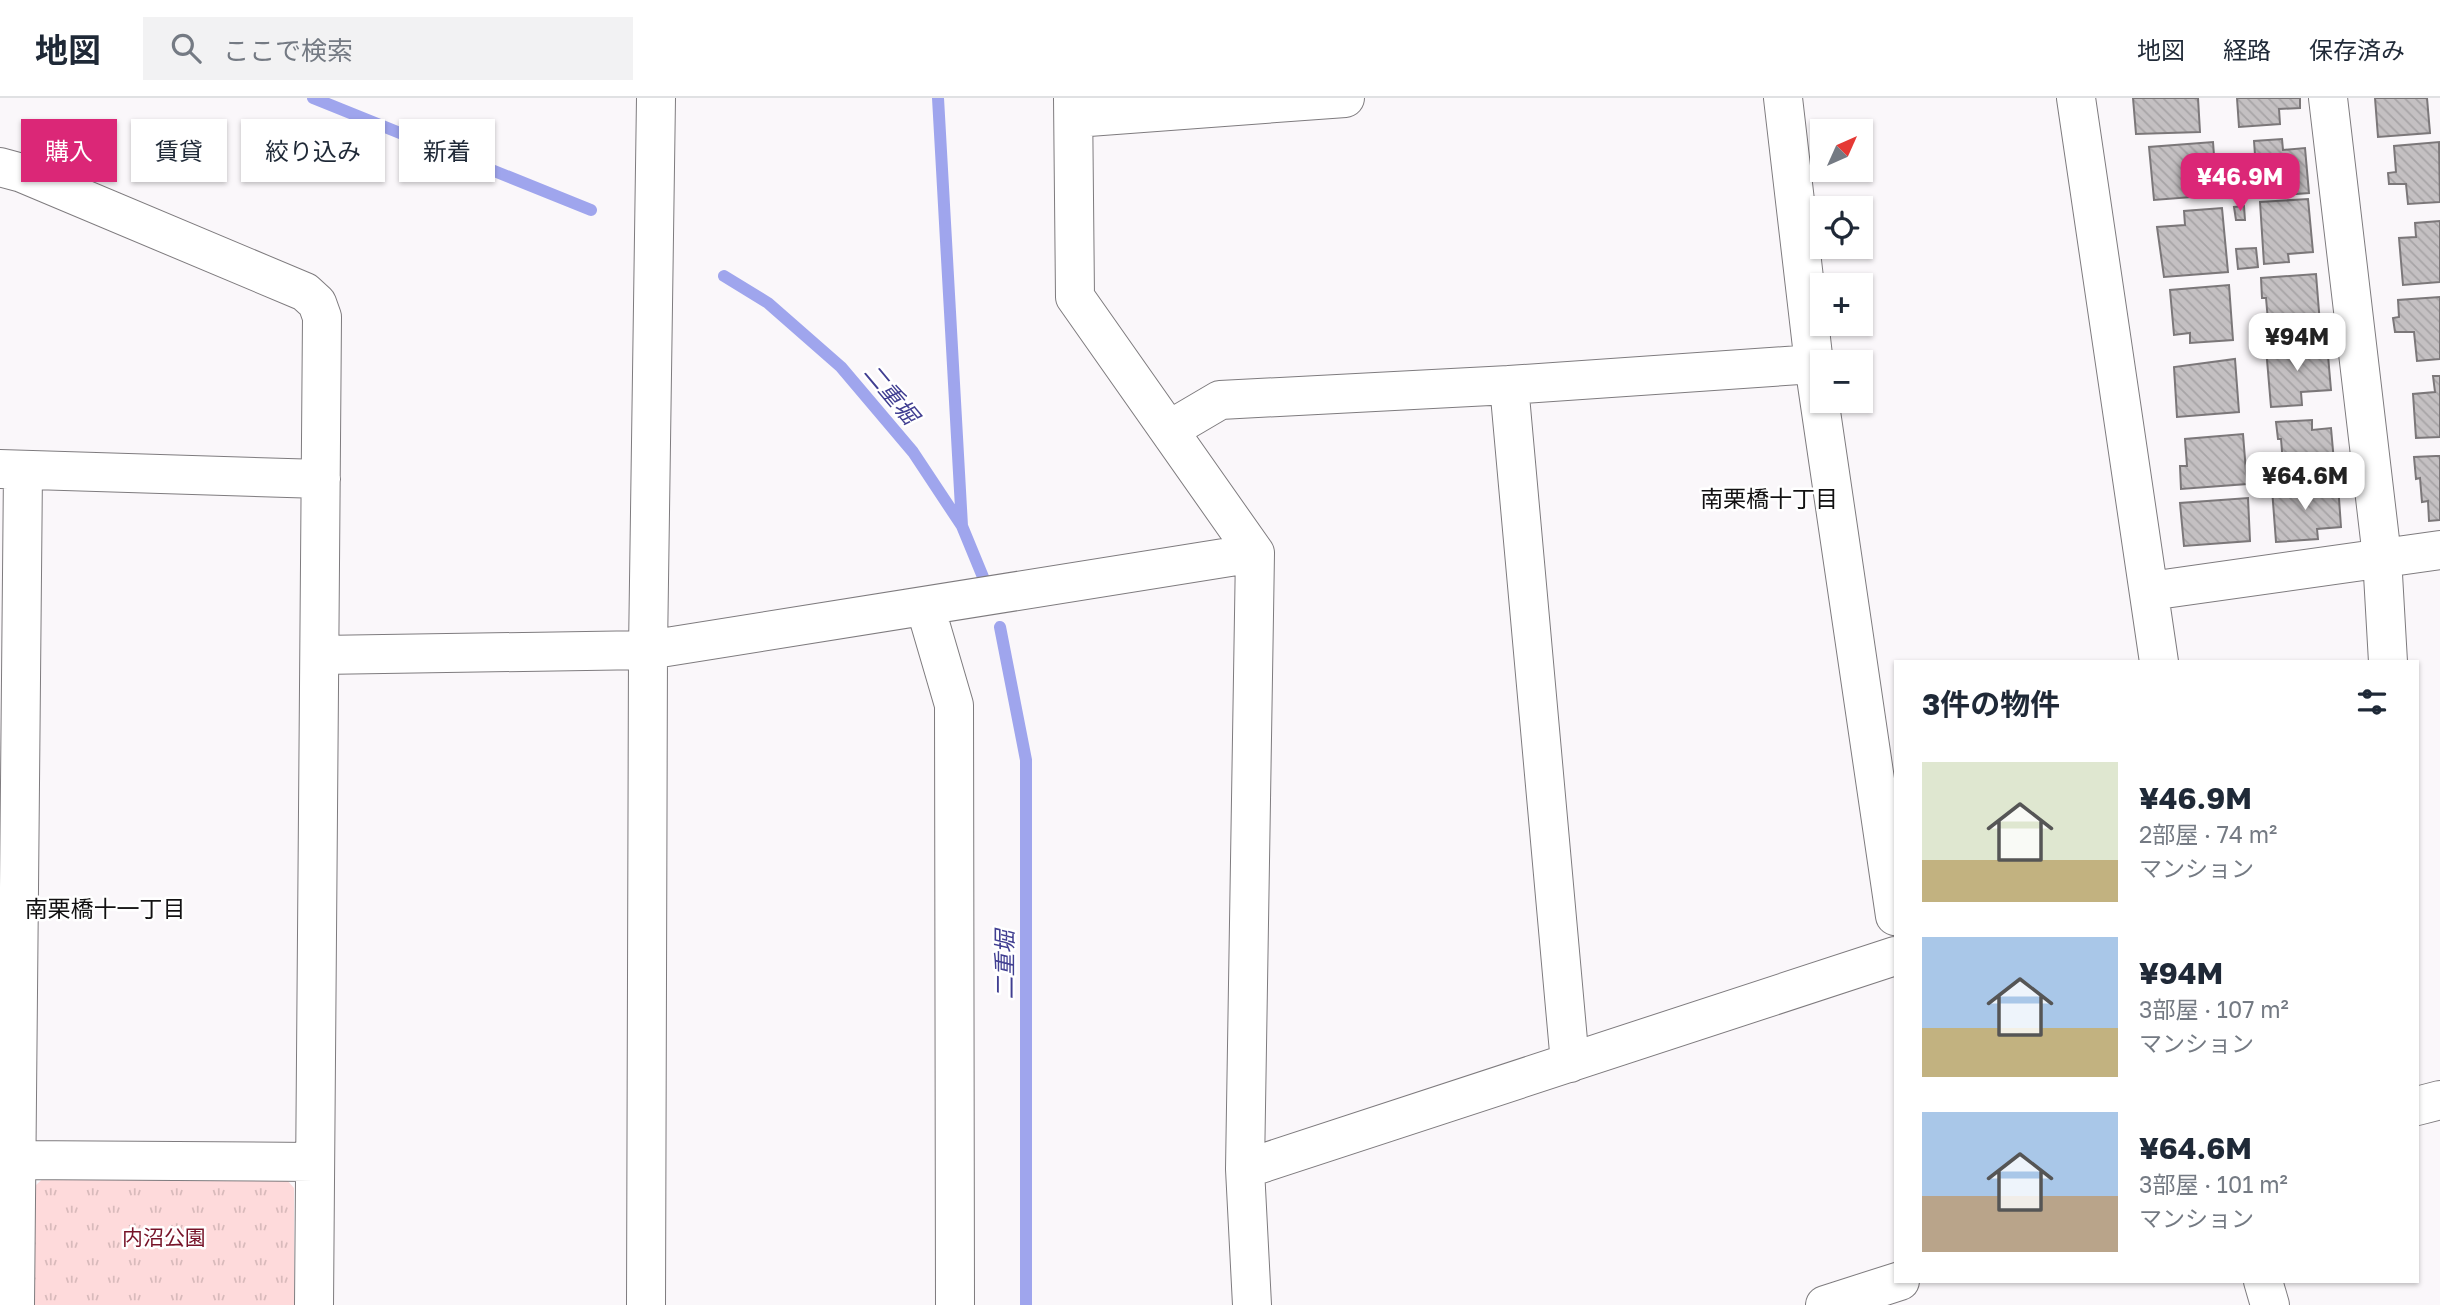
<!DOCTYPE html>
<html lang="ja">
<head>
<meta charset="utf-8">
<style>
  body { margin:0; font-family:"Golos Text","Noto Sans JP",sans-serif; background:#f2f2f3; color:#1f2937; height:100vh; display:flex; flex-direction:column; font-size:26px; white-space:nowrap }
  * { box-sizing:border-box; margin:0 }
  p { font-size:23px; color:#747a83 }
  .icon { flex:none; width:38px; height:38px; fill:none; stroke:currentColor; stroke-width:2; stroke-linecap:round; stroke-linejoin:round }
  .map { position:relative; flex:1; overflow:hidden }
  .drawer { position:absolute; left:1894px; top:562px; width:525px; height:623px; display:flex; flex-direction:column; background:#fff; border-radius:0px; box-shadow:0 2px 5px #0004 }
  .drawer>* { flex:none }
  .hud { position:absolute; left:21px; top:21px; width:665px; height:63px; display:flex; gap:14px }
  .needle { width:46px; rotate:45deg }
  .tools { position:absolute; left:1810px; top:21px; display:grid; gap:14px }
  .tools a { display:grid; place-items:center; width:63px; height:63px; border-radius:0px; background:#fff; box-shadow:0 2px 5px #0004; font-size:35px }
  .price { position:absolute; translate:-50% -60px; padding:0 16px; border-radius:14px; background:#fff; color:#222; font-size:23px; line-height:46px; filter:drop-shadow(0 2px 4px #0008) }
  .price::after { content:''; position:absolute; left:50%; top:42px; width:21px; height:16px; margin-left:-10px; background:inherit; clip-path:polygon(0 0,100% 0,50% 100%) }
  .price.current { background:#db2777; color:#fff }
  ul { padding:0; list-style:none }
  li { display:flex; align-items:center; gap:21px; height:175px; padding:0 28px }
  li span { display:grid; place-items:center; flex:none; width:196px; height:140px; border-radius:0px; color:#555 }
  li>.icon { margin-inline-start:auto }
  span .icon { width:84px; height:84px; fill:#fffc; stroke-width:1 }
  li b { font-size:30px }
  h2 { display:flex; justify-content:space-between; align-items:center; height:84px; padding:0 28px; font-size:30px }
  .pill { padding:0 24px; border-radius:0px; background:#fff; box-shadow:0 2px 5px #0004; font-size:24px; line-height:63px }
  .pill.current { background:#db2777; color:#fff }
  header { display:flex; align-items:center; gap:42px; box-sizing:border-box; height:98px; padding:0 35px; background:#fff; border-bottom:2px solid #e0e1e3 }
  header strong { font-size:33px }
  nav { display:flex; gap:38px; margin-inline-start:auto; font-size:24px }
  .search { width:490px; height:63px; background:#f2f2f3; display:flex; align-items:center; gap:18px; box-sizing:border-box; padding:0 24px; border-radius:0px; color:#747a83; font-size:26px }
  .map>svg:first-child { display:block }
  .grass { fill:url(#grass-tufts) }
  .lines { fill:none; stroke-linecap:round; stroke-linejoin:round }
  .stream { stroke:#9fa5ed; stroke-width:12 }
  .building { fill:url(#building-back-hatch); stroke:#7b7779; stroke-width:2 }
  .minor-casing { stroke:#7e7b7e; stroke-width:40 }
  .minor { stroke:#fff; stroke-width:38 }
  .labels { text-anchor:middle; stroke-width:5; stroke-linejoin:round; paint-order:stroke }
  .park-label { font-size:21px; fill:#771328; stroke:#fff }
  .water-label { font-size:23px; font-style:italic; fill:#403e91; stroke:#fff }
  .neighbourhood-label { font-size:23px; fill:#121112; stroke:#fff }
</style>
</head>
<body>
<header>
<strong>地図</strong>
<div class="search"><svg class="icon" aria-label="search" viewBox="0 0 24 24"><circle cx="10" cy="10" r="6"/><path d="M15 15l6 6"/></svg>ここで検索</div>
<nav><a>地図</a><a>経路</a><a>保存済み</a></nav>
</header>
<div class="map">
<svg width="2440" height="1207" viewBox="0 0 2440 1207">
  <defs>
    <pattern id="grass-tufts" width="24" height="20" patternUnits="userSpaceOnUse" patternTransform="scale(1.75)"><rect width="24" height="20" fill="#fedadb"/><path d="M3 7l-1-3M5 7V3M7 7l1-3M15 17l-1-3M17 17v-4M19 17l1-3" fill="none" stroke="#d9babb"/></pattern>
    <pattern id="building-back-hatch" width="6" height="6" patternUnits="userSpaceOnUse" patternTransform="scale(1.75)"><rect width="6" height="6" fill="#c4c0c2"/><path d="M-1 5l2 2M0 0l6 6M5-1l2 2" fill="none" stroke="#a7a4a6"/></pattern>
  </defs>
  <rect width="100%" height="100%" fill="#faf7fa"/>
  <path class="grass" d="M51,1073l229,1 14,16v117h-260l1,-119z"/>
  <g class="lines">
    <path class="stream" d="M313,0l278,112
      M938,0l24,428
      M724,178l44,27 73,64 72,85 49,74 21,51
      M1000,529l26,133v545"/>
  </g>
  <path class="building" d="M2133,0h65l2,34 -64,2z
    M2237,0h63v10l-21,1 1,15 -41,3z
    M2375,0h52l3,35 -52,4z
    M2282,41l1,11 22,-2 4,45 -51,4 -4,-56z
    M2213,44l4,53 -63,5 -5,-53z
    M2439,44l1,60 -32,2 -2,-20h-17l-1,-11 8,-1 -2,-26z
    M2308,101l5,53 -25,2 1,8 -25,2 -4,-62z
    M2244,108l1,14h-9l-2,-13z
    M2222,110l6,64 -64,5 -7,-50 28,-2 -1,-14z
    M2440,123v61l-37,3 -4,-47 17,-1 -1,-14z
    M2256,150l2,19 -20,2 -2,-20z
    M2316,176l4,50 -20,2v4l-31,2 -3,-34h-4l-1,-20z
    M2229,187l4,55 -43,3v-10l-16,2 -4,-45z
    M2440,199v62l-23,2 -3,-29h-19l-2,-14 6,-1 -1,-17z
    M2327,246l4,46 -30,2 1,13 -31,2 -5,-59z
    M2235,261l4,53 -62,5 -3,-50z
    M2433,278h7v61l-24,1 -3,-44 22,-2z
    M2312,322v10l19,-2 4,45 -51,3 -3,-37h-3l-2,-17z
    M2243,336l4,50 -66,5 -1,-23h7l-2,-27z
    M2436,358h4v64l-11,1 -1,-20 -6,1 -2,-24 -4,1 -2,-22z
    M2338,386l3,43 -24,2 1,10 -42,3 -4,-53z
    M2248,400l2,43 -66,5 -4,-43z"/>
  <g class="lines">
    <g class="minor-casing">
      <path id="minor" d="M1073,0l2,199 180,256 -10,616 7,136
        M1783,0l31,266
        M2076,0l83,564
        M2328,0l54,459 6,105
        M1075,20l270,-20
        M0,69l22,6 283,119 12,11 5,14 -8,988
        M1509,287l305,-21 81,552
        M1169,332l51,-30 289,-15 61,678
        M0,371l321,10
        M2150,493l290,-41
        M925,508l29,99 1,600
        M320,557l328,-5 607,-97
        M2417,1008l23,-6
        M16,1062l298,2
        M1245,1071l650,-213
        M2263,1183l7,24
        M15,1207l8,-835
        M646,1207l2,-655 8,-552
        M1825,1207l75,-24"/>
    </g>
    <use href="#minor" class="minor"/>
  </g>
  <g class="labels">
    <g class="park-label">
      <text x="164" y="1147">内沼公園</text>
    </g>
    <g class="water-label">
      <text transform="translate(891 296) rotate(50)" y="8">二重堀</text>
      <text transform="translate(1005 867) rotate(-90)" y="8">二重堀</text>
    </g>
    <g class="neighbourhood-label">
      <text x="1769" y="409">南栗橋十丁目</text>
      <text x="105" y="819">南栗橋十一丁目</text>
    </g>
  </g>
</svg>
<div class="tools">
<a><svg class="needle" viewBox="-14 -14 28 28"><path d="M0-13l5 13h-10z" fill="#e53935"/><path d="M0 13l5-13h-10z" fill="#747a83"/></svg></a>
<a><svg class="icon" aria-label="locate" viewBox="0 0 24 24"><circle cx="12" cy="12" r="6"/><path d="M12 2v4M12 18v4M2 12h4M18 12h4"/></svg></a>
<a>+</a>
<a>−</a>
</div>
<b class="price current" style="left:2240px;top:115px">¥46.9M</b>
<b class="price" style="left:2297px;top:275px">¥94M</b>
<b class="price" style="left:2305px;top:414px">¥64.6M</b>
<div class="hud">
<a class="pill current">購入</a>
<a class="pill">賃貸</a>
<a class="pill">絞り込み</a>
<a class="pill">新着</a>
</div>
<section class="drawer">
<h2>3件の物件<svg class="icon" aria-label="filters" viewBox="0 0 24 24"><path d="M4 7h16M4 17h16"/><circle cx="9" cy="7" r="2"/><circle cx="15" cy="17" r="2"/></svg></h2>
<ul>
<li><span style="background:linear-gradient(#dfe7d0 70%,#c2b280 0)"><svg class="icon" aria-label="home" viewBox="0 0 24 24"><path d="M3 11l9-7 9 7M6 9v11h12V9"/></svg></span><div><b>¥46.9M</b><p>2部屋 · 74 m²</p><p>マンション</p></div></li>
<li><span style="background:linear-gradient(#a9c7e8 65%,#c2b280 0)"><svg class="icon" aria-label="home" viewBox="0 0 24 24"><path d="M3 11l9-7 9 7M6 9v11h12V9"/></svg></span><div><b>¥94M</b><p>3部屋 · 107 m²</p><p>マンション</p></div></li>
<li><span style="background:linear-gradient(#a9c7e8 60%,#b9a48a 0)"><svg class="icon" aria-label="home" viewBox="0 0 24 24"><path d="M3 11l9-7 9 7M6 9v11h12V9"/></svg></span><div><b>¥64.6M</b><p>3部屋 · 101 m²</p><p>マンション</p></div></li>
</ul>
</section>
</div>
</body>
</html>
